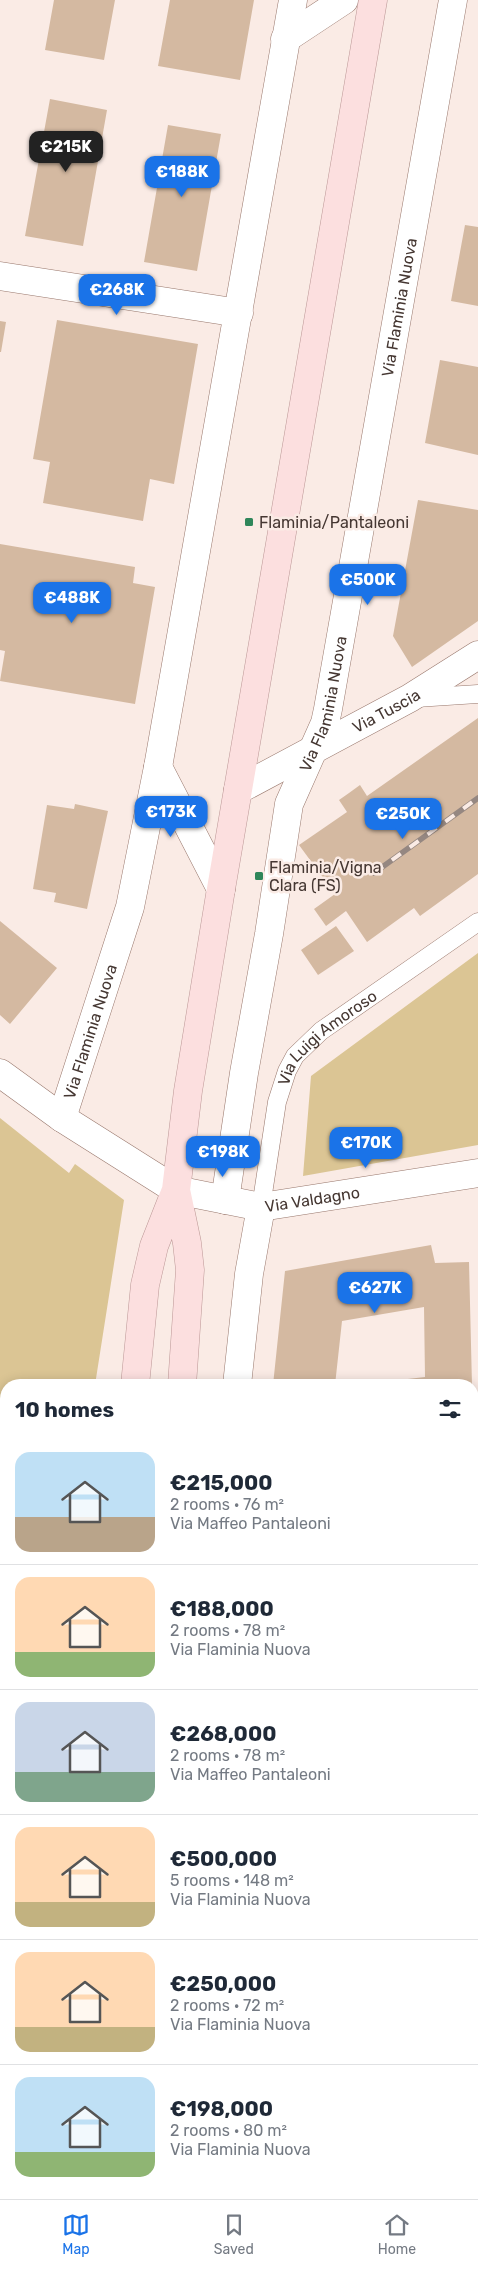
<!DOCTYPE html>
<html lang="en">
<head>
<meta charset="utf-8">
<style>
  body { margin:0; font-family:Rubik,sans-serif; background:#f2f2f3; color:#1f2937; height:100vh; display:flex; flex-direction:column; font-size:19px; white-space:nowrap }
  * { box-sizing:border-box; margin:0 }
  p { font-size:16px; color:#747a83 }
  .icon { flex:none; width:28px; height:28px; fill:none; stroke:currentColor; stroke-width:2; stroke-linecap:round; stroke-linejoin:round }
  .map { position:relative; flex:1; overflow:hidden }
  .side { position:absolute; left:0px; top:1379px; width:479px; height:821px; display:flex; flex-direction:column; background:#fff; border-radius:20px 20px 0 0; box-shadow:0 2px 12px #0003 }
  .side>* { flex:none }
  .price { position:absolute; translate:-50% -42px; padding:0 11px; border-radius:10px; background:#1a73e8; color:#fff; font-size:16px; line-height:32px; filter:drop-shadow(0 1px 2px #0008) }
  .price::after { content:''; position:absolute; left:50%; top:30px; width:15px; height:11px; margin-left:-8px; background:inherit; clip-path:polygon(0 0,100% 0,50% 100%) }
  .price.selected { background:#222; color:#fff }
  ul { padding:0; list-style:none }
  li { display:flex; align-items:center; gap:15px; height:125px; padding:0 15px }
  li+li { border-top:1px solid #e0e1e3 }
  li span { display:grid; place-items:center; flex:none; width:140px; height:100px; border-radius:15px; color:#555 }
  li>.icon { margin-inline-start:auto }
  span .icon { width:60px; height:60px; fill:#fffc; stroke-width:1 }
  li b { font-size:21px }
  h2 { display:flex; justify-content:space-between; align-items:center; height:60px; padding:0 15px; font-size:21px }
  .tabs { display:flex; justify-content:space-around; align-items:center; height:70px; border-top:1px solid #e0e1e3; background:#fff; font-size:14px; color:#747a83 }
  .tabs a { display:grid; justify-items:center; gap:2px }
  .tabs .selected { color:#1a73e8 }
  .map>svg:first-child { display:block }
  .green { fill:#dbc594 }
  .building { fill:#d4b9a1 }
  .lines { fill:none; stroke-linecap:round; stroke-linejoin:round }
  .service-casing { stroke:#98776c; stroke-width:19 }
  .minor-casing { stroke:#98776c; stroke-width:29 }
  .primary-casing { stroke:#bb9695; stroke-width:29 }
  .service { stroke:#fff; stroke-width:18 }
  .minor { stroke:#fff; stroke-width:28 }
  .primary { stroke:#fcdfdf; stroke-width:28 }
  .rail-casing { stroke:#958781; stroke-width:5.5 }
  .rail { stroke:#faebe5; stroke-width:4; stroke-dasharray:11; stroke-linecap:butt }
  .poi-dot { fill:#2f865a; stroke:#faebe5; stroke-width:2 }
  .labels { text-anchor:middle; stroke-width:5; stroke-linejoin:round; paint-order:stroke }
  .street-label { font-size:16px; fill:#453732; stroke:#faebe5 }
  .poi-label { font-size:16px; fill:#453732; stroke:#faebe5; text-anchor:start }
</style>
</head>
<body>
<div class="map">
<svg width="478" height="2199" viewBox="0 0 478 2199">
  <rect width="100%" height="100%" fill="#faebe5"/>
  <path class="green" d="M478,953v192l-175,31 8,-100z
    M0,1118l69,55 6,-9 49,36 -29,185h-89v257l-6,-3z"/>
  <path class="building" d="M54,0h61l-11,60 -59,-10z
    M170,0h84l-14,80 -82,-14z
    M50,99l57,11 -24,136 -58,-10z
    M168,125l53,9 -24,137 -53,-9z
    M465,225l13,2v79l-27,-5z
    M57,320l141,24 -24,140 -24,-5 -7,42 -100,-18 7,-41 -17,-3z
    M0,321l6,1 -5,30h-1z
    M440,360l38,7v88l-53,-12z
    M418,500l60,10v111l-66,46 -19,-31z
    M0,544l135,23 -2,16 22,4 -20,117 -135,-23 5,-30 -5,-1z
    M478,718v156l-58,42 -6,-8 -47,34 -21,-31 -20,15 -12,-17 21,-15 -36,-49 48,-33 -8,-12 10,-7 11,-8 7,11z
    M75,804l33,7 -21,98 -33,-7 2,-9 -23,-4 14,-84 27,4z
    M0,921l57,47 -47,56 -10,-9z
    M336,926l18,25 -36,24 -17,-25z
    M431,1245l4,18 34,-1 3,123h-116l69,-8 -1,-70 -82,14 -7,64h-62l12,-114z
    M478,1478v98l-6,1v-98z
    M478,1626v112l-6,1v-112z
    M472,1817l6,28v26l-6,1z
    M478,2009v21h-1l-4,-20z"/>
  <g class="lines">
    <g class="service-casing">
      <g id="service">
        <path d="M416,698l62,-4"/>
        <path id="s1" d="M261,1207l16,-105 10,-31 8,-15 26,-25 157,-109"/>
      </g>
    </g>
    <g class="minor-casing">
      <g id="minor">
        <path d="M285,39l59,-39"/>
        <path d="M0,276l239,37"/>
        <path d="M158,767l63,122"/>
        <path id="s2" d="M238,790l172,-92 68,-43"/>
        <path id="s3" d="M0,1073l62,45 114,72 85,17 217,-34"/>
        <path id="s4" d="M62,1118l68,-211 28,-140 135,-767"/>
        <path id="s5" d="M225,1200l19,-127 25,-139 20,-130 36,-81 3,-14 125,-709"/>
        <path d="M237,1385l12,-111 12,-67"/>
        <path d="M472,1591l6,-1"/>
        <path d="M0,1664l6,1"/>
        <path d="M472,1755l6,-1"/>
        <path d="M472,1906l6,-1"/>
        <path d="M472,2145l6,-1"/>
      </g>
    </g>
    <g class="primary-casing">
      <path id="primary" d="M176,1190l11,53 3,27 -8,115
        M135,1385l10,-100 9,-39 22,-56 12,-99 33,-202 152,-889
        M0,1703l6,9
        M0,1885l6,-15
        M0,2021l6,70
        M11,2194v5
        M133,2199l1,-5"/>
    </g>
    <use href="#service" class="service"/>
    <use href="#minor" class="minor"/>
    <use href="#primary" class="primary"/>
    <g class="rail-casing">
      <path id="rail" d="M374,873l104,-75"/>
    </g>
    <use href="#rail" class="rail"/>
  </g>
  <g class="poi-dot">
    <rect x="244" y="517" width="10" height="10" rx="2.5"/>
    <rect x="254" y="871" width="10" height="10" rx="2.5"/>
  </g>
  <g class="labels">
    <g class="street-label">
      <text dy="6" stroke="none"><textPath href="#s5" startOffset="912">Via Flaminia Nuova</textPath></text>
      <text dy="6" stroke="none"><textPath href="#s5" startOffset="508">Via Flaminia Nuova</textPath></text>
      <text dy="6" stroke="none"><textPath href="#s2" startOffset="168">Via Tuscia</textPath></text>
      <text dy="6" stroke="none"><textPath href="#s4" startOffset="91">Via Flaminia Nuova</textPath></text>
      <text dy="6" stroke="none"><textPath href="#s1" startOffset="191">Via Luigi Amoroso</textPath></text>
      <text dy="6" stroke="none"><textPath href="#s3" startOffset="350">Via Valdagno</textPath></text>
    </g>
    <g class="poi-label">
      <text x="259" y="528">Flaminia/Pantaleoni</text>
      <text x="269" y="873">Flaminia/Vigna<tspan x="269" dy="18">Clara (FS)</tspan></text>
    </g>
  </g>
</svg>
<b class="price selected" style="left:66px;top:173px">€215K</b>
<b class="price" style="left:182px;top:198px">€188K</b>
<b class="price" style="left:117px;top:316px">€268K</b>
<b class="price" style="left:368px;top:606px">€500K</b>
<b class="price" style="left:72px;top:624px">€488K</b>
<b class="price" style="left:171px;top:838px">€173K</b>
<b class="price" style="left:403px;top:840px">€250K</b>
<b class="price" style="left:366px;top:1169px">€170K</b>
<b class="price" style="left:223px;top:1178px">€198K</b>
<b class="price" style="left:375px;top:1314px">€627K</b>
<section class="side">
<h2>10 homes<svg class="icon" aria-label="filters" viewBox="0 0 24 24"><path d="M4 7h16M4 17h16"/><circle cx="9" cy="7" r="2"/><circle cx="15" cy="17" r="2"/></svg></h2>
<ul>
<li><span style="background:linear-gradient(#bfe0f5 65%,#b9a48a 0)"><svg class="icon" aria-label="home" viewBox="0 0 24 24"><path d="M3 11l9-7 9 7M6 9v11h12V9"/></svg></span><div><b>€215,000</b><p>2 rooms · 76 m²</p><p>Via Maffeo Pantaleoni</p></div></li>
<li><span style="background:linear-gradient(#ffd9b3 75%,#8fb573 0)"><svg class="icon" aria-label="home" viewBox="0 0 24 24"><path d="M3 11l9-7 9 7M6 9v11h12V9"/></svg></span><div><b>€188,000</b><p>2 rooms · 78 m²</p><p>Via Flaminia Nuova</p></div></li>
<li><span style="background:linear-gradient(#c9d6e8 70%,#7fa58c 0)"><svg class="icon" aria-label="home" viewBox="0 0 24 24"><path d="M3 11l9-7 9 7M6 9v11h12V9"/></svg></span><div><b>€268,000</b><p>2 rooms · 78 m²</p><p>Via Maffeo Pantaleoni</p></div></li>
<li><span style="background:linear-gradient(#ffd9b3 75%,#c2b280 0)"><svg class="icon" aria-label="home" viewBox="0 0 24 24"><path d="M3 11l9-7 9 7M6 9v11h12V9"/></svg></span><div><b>€500,000</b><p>5 rooms · 148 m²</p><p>Via Flaminia Nuova</p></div></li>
<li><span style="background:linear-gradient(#ffd9b3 75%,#c2b280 0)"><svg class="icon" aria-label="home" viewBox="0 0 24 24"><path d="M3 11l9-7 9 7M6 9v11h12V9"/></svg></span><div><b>€250,000</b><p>2 rooms · 72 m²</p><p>Via Flaminia Nuova</p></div></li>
<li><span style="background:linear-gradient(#bfe0f5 75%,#8fb573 0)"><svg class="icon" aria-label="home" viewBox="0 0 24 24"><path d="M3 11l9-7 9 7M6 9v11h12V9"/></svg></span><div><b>€198,000</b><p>2 rooms · 80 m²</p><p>Via Flaminia Nuova</p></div></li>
</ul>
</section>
</div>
<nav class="tabs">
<a class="selected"><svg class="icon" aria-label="map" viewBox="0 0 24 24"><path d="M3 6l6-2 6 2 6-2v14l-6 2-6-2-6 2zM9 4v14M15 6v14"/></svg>Map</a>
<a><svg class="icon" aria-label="saved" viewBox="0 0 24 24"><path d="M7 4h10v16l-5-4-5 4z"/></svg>Saved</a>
<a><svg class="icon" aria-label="home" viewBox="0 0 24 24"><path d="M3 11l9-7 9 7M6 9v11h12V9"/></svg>Home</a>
</nav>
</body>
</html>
